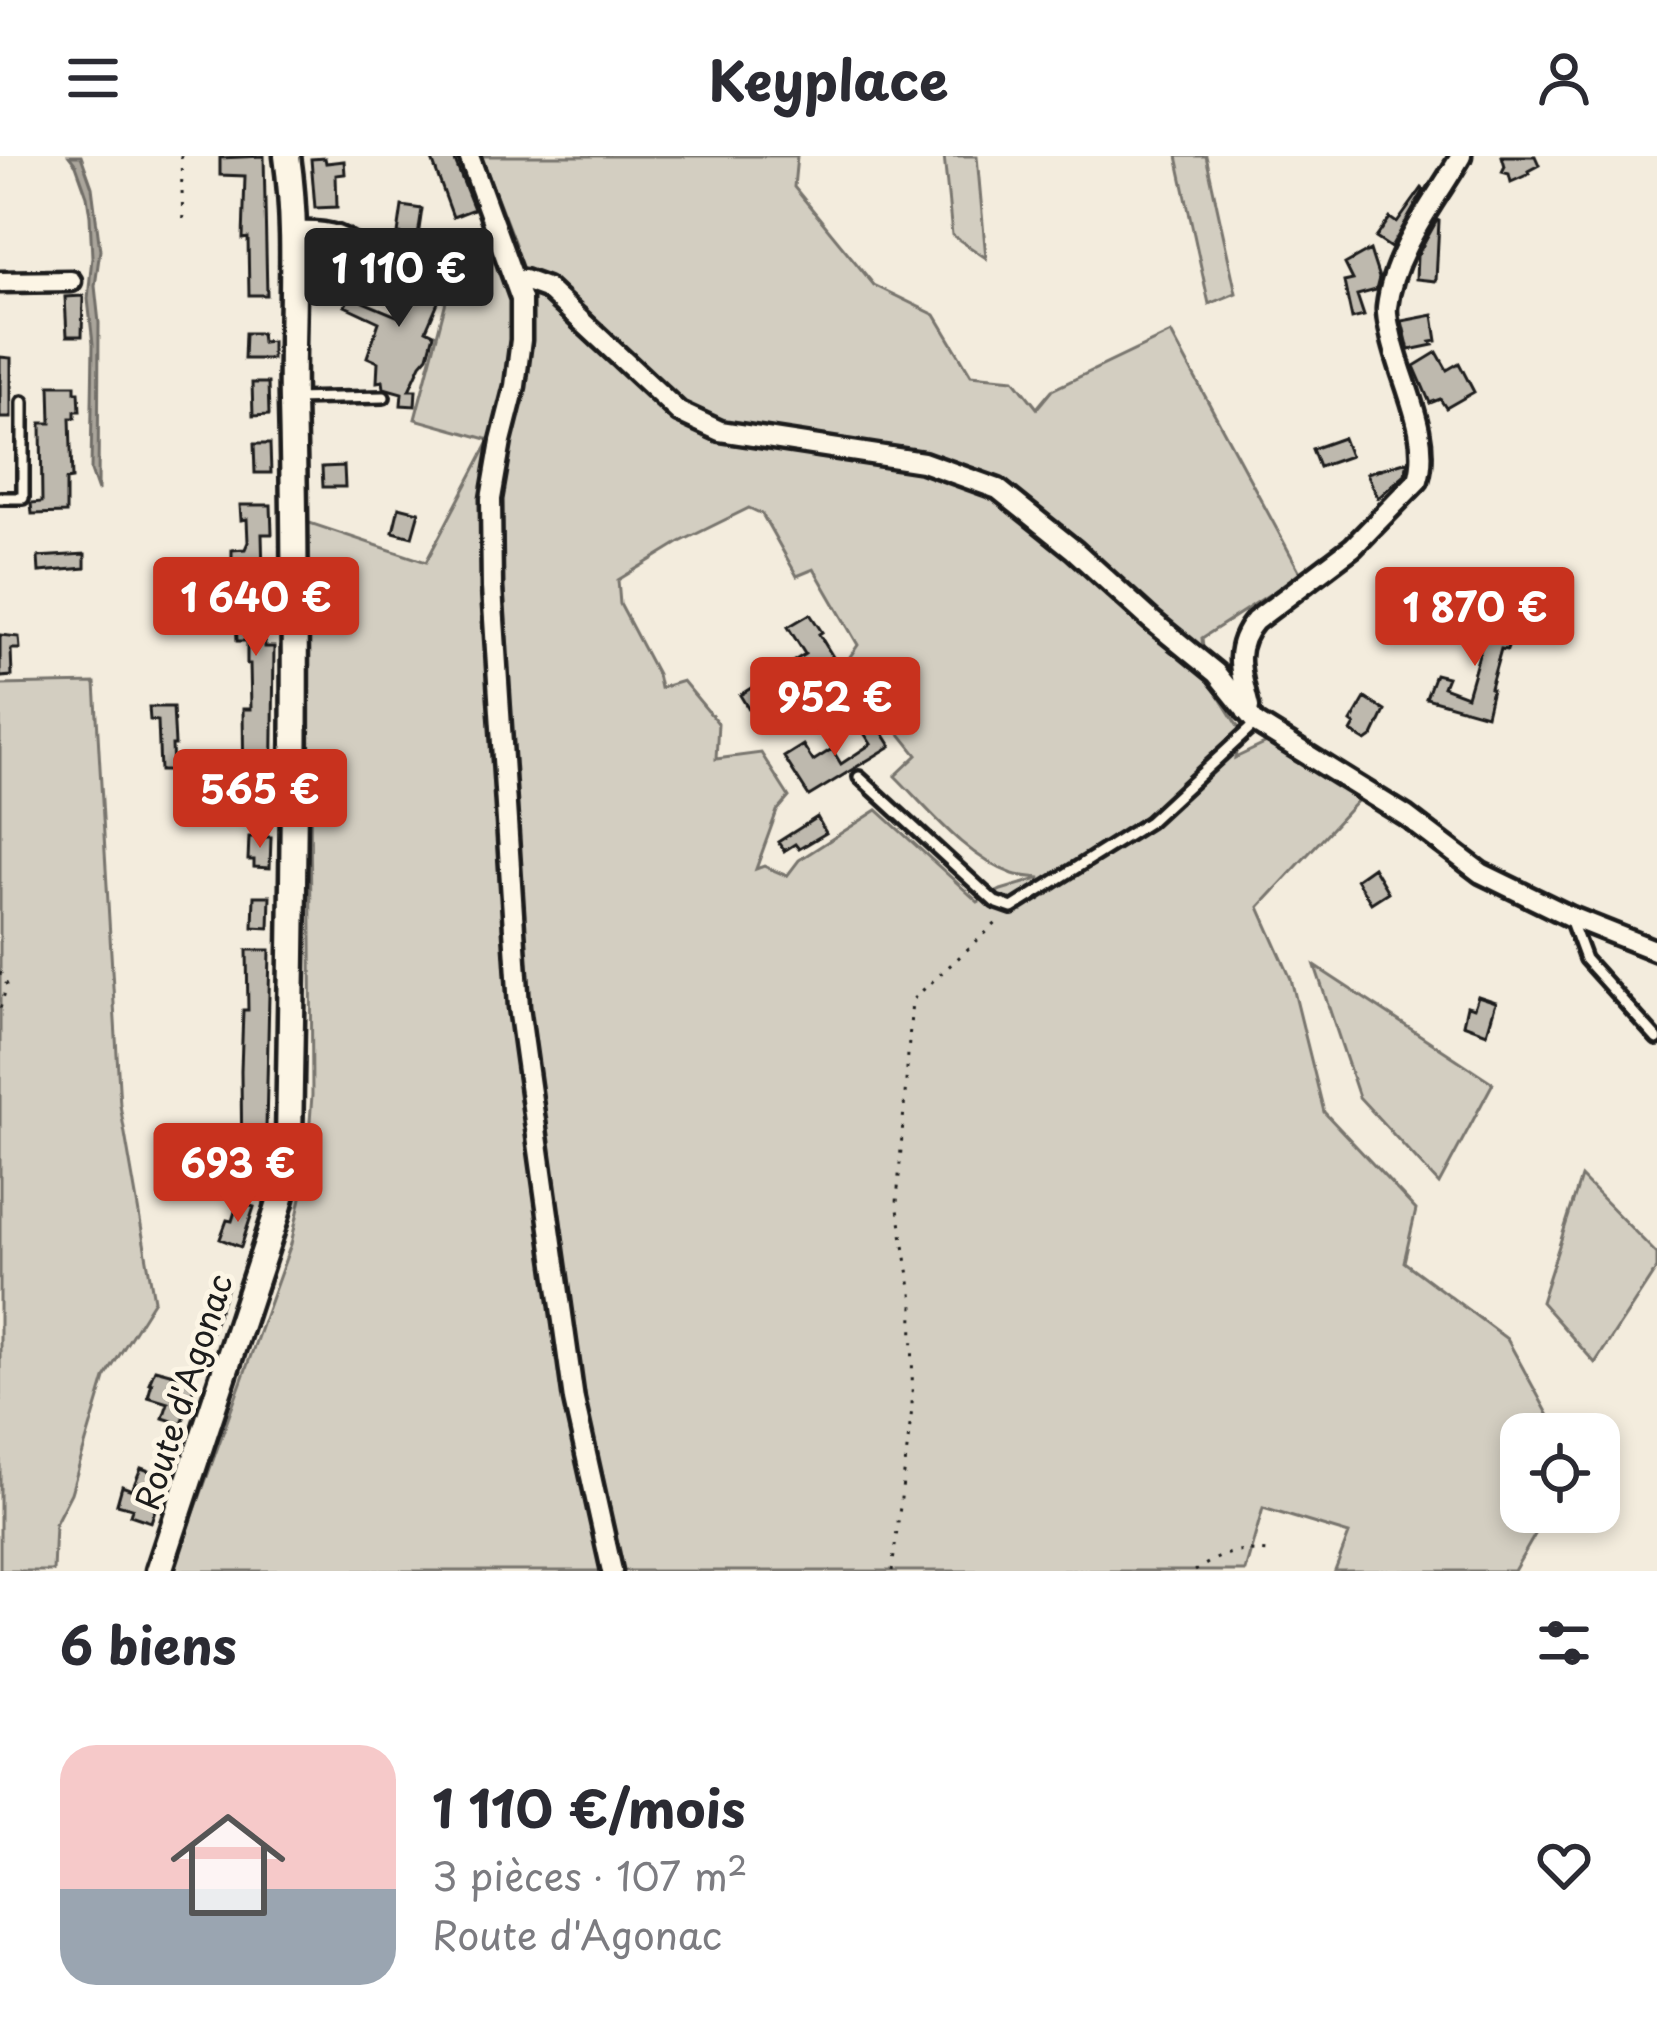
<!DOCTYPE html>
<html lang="fr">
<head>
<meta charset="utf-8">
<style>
  body { margin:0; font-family:"Playpen Sans",sans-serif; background:#f7f7f7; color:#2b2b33; height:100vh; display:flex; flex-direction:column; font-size:45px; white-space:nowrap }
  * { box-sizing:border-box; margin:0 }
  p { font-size:39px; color:#7c7c81 }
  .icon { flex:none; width:66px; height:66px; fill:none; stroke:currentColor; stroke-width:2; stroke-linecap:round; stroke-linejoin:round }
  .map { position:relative; height:1415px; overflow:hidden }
  .side { display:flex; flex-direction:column; background:#fff; flex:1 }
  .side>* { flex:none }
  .controls { position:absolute; left:1500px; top:1257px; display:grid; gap:24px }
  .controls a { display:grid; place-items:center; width:120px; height:120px; border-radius:24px; background:#fff; box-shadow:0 6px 18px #0003; font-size:60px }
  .price { position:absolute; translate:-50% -102px; padding:0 27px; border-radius:12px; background:#c8321e; color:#fff; font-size:39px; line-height:78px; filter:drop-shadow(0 3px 6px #0008) }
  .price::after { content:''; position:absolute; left:50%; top:72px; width:36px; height:27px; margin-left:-18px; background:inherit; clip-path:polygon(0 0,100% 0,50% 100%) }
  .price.current { background:#222; color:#fff }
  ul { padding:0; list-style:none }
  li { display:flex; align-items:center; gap:36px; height:300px; padding:0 60px }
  li span { display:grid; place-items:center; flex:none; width:336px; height:240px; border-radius:36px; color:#555 }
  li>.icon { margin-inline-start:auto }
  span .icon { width:144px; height:144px; fill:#fffc; stroke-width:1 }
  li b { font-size:51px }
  h2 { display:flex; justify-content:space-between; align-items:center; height:144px; padding:0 60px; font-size:51px }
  header { display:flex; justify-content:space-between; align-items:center; height:156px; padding:0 60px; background:#fff; font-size:54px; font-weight:700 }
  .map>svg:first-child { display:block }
  .green { fill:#d3cec1; stroke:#78756e; stroke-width:3; fill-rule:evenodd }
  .water { fill:#aaa59b; stroke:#716e68; stroke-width:3 }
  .building { fill:#beb9ae; stroke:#1c1c1c; stroke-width:3 }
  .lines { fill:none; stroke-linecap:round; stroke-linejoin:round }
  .lane-casing { stroke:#1c1c1c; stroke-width:18 }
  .street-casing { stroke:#1c1c1c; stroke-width:27 }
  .secondary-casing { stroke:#1c1c1c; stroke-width:33 }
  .path { stroke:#1c1c1c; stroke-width:3; stroke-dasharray:3 9; stroke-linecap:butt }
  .lane { stroke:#fcf5e5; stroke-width:9 }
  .street { stroke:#fcf5e5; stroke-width:18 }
  .secondary { stroke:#fcf5e5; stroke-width:24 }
  .labels { text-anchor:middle; stroke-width:10; stroke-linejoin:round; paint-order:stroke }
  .street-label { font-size:33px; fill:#1c1c1c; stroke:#fcf5e5 }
</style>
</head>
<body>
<header><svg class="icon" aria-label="menu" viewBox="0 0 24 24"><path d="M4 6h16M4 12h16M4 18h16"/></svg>Keyplace<svg class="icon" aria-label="person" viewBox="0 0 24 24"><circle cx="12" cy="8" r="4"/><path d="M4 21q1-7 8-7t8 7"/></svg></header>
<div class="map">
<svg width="1657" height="1415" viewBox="0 0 1657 1415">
  <rect width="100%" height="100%" fill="#f3ecdd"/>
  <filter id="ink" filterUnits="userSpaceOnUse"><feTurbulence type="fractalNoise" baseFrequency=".00833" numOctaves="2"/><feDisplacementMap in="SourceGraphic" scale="24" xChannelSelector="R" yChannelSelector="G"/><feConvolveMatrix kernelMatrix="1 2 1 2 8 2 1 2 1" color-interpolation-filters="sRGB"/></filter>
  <g filter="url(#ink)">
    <path class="green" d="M481,0h316l-3,31 80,98 61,30 36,60 43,4 23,29 15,-18 119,-57 130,241 -99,64 4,38 34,54 -5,28 34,-16 90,57 -100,108 32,72 33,133 92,98 -12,52 103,77 52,95h-38v78h27l-34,59h-179l14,-37 -86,-26 -18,63h-1072l118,-327 15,-69 6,-80 -3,-469 -5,-105 122,41 64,-122 -75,-21 40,-152 60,-23zM749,352l13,6 35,62 17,-7 44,76 -11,16 8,17 62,77 -22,21c35,35 71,81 118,98 9,3 20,3 28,4l-40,12 -23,12 -101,-92 -78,50 -12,16 -23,-10 -8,3 21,-58 12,-14 -28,-44 -45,6 2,-36 -35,-42 -23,7 -3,-14 -37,-70 -2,-24 62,-38z
      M944,0h33l9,102 -34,-23z
      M1177,0h29l30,137 -27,11z
      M95,527l25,422 34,195 -49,78 -34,115 -16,31 -2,47h-53v-886z
      M1315,810l178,117 -54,101 -80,-87z
      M1581,1021l76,77v14l-62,95 -54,-61z"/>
    <path class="water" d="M69,0h12l11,31 8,63 -5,36 4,37 -1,168 -7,-20 2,-127 -5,-45 4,-42 -2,-41 -3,-20 -11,-31z"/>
    <path class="building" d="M264,0l3,139h-18l-1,-57 -5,1 2,-63 -25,-1v-17z
      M444,0h9l21,53 -21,8 -21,-57z
      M1502,0h33l4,9 -11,6 1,3 -18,8 -2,-8 -7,-2 3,-6z
      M325,2l1,5 18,-2 1,13 -9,1 1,32 -22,1 -4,-49z
      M1422,32l2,2 -33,58 -15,-10 14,-20 7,5z
      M402,50l20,3 -4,27 -20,-2z
      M1437,64l2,1 -3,60 -20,-2 1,-23z
      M1370,94l9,28 -3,12 -19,5 7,21 -12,3 -8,-37 9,-2 -8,-16z
      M397,98l22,10 -7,19 30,10 -16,37 8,4 -6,22 -7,8 -12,26h7l-1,16 -14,-1 1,-12 -18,-5 -1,-7 -6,1 1,-20 -11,-5 12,-35 -34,-16 15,-31 13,6 -10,21 36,15 11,-33 -22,-8z
      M335,101v24h-20v-23z
      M83,140l-1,40h-15l-2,-39z
      M1433,159l4,26 -6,1 2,3 -24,5 -7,-29z
      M245,177h16l1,9 10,-1v18h-28z
      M1437,196l10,18 12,-7 15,29 -28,16 -6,-9 -10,4 -16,-37z
      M0,201l11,1v60h-11z
      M252,227h16l1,32 -16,1z
      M50,229h25v7h4l1,19h-5v7h-5l2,61 -6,1v33l-34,1 -1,-11 11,-1 -1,-79h10z
      M1343,282l7,18 -31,11 -7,-18z
      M254,288h16l1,29h-16z
      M1408,305l-3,13 -27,24 -11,-25z
      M344,310l1,21h-22l-1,-20z
      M240,349h31l1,29h-10l3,113h9l-2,167h-21v-22h-7l-1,-83h8l-1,-45h-3v-23h-10l-3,-75h-2v-16l13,-1 3,-7 -1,-23 -6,1z
      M399,351l20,5 -7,25 -19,-5z
      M85,398v14l-46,4 -1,-15z
      M810,458l12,18 -3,2 14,23 -51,32 10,16 -35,18 -17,-28 65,-41 -17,-27z
      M1463,463l49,12 -5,19 -6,-1 -11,39 2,1 -6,26 -60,-17 9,-24 12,3 -4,10 24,9 16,-55 -24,-7z
      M0,479l19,2 1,12h-9l1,27 -12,1z
      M1365,542l20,13 -12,25 -7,5 -15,-9 4,-7 -4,-3z
      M149,551h24l2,38h-3l1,26h-13l-2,-50 -8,-1z
      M870,557l21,33 -82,50 -25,-39 19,-12 10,16 19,-12 9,15 30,-20 -14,-22z
      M817,661l9,16 -27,16 -4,-5 -11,7 -6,-9z
      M249,681h22l-1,31 -16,-1v-7h-6z
      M1373,711l15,25 -17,11 -15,-24z
      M254,740h16l-1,32 -16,-1z
      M247,794h23l-5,223 -23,-1 -1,-101 2,-61h5z
      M1478,840l18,6 -9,31 -24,-9 4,-18 7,2z
      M238,1046l16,5 -13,40 -21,-8 7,-19 5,1z
      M213,1120l16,5 -17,50 -18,-6z
      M155,1213l41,11 -14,44 -19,-6 5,-15 -20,-6 4,-14h-3z
      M141,1312l25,9 -15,45 -21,-7 2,-7 -15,-4 5,-18 10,4z"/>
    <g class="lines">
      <g class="lane-casing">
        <path id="lane" d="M292,243l92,-2
          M0,342h23v-96
          M859,621l136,125 17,6 137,-86 107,-99
          M1571,765l14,38 72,80"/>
      </g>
      <g class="street-casing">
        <path id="street" d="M469,0l52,143v41l-6,46 -14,55 -10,58 1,89 27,419 55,393 38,171
          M294,76c42,-2 49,5 82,29
          M0,126l71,-1
          M517,126l7,-2 22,8 133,124 41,19 203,31 75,27 76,61 77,70 65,53 40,50 150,93 75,57 88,43 88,35
          M1246,555l3,-4c-8,-33 -18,-58 6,-86l98,-74 65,-67c14,-46 -18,-100 -27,-145 -2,-9 -5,-19 -4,-28 6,-55 47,-104 74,-151"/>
      </g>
      <g class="secondary-casing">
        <path id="secondary" d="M159,1415l116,-352 10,-35 4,-41c4,-247 9,-494 3,-741 -2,-82 7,-164 -5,-246"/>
      </g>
      <path class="path" d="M181,0l2,68
        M0,816l7,13 -7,24
        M892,1415l20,-162 1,-109 -16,-97 15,-203 90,-82
        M1195,1415c28,-18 39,-22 72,-19"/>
      <use href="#lane" class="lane"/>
      <use href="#street" class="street"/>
      <use href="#secondary" class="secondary"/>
    </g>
  </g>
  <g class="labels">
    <g class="street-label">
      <text transform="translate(184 1236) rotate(-72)" y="12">Route d'Agonac</text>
    </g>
  </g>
</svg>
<div class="controls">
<a><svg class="icon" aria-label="locate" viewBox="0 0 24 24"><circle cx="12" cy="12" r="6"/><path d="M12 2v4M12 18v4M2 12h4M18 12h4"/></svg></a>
</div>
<b class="price current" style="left:399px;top:174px">1 110 €</b>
<b class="price" style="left:256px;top:503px">1 640 €</b>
<b class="price" style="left:1475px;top:513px">1 870 €</b>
<b class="price" style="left:835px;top:603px">952 €</b>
<b class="price" style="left:260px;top:695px">565 €</b>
<b class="price" style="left:238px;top:1069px">693 €</b>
</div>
<section class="side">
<h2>6 biens<svg class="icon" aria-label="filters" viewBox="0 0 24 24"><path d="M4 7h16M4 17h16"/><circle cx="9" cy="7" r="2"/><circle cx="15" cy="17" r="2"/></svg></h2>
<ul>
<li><span style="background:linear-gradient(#f6c9c9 60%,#9aa5b1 0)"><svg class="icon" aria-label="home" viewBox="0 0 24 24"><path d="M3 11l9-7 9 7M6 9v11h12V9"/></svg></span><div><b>1 110 €/mois</b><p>3 pièces · 107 m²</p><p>Route d'Agonac</p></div><svg class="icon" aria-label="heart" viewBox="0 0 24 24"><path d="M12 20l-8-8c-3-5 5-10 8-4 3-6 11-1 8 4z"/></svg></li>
</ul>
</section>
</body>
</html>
